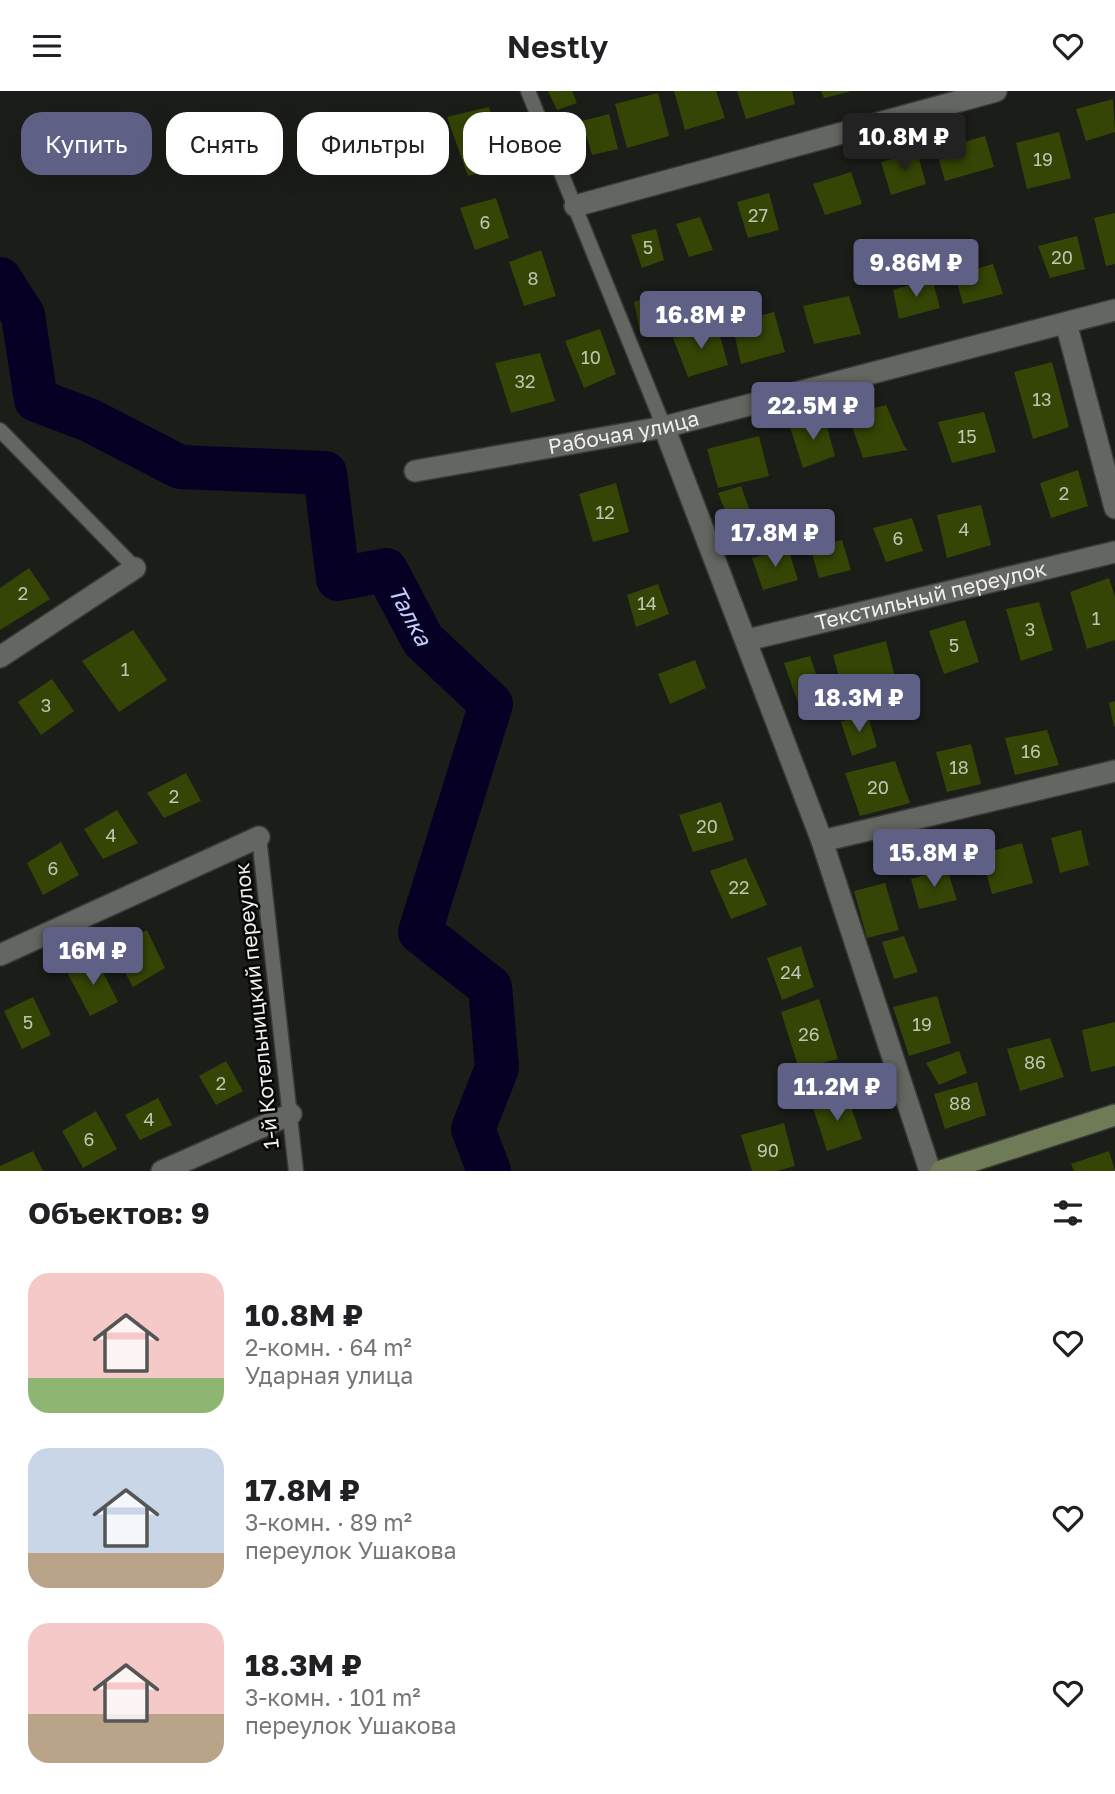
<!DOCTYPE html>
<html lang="ru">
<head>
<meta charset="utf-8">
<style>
  body { margin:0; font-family:"Golos Text",sans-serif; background:#f6f6f6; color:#202124; height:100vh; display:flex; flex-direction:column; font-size:26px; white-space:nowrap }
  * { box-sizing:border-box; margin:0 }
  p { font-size:23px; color:#757577 }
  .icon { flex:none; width:38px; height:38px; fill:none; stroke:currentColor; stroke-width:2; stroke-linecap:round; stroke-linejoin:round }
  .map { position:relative; height:1080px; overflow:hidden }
  .side { display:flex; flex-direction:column; background:#fff; flex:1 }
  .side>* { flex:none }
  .hud { position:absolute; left:21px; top:21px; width:700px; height:63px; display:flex; gap:14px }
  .price { position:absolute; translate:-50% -60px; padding:0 16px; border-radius:7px; background:#5e6185; color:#fff; font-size:23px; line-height:46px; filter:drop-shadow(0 2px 4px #0008) }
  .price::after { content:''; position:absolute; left:50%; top:42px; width:21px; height:16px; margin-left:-10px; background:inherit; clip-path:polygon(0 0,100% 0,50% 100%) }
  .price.on { background:#222; color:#fff }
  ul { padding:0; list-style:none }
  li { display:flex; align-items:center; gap:21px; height:175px; padding:0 28px }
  li span { display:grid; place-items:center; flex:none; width:196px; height:140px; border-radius:21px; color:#555 }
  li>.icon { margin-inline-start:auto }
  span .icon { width:84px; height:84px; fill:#fffc; stroke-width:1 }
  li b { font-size:30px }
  h2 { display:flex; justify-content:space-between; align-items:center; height:84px; padding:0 28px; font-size:30px }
  .pill { padding:0 24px; border-radius:21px; background:#fff; box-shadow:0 7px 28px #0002; font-size:24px; line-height:63px }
  .pill.on { background:#5e6185; color:#fff }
  header { display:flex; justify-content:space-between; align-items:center; height:91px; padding:0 28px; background:#fff; font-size:32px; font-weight:600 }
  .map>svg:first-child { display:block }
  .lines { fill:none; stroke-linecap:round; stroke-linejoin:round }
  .river { stroke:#050024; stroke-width:44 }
  .building { fill:#354505 }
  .lane-casing { stroke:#393a38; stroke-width:17 }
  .street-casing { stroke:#393a38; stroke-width:24 }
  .secondary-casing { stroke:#393a38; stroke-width:24 }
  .lane { stroke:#646661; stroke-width:14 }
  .street { stroke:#646661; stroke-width:21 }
  .secondary { stroke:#6f7a56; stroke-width:21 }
  .labels { text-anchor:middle; stroke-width:5; stroke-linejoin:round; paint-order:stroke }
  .number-label { font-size:18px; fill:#c0c4b2 }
  .street-label { font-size:21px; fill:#eeefec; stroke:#060706 }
  .water-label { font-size:23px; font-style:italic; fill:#c7ccfe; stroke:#060706 }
</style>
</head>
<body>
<header><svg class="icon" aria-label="menu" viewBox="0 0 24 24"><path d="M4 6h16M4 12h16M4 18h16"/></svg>Nestly<svg class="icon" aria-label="heart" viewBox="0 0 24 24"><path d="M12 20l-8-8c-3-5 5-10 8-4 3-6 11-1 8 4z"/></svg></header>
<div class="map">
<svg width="1115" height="1080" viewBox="0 0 1115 1080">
  <rect width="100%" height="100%" fill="#1b1d19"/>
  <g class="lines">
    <path class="river" id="s1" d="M0,188l23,36 13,85 53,20 91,47 145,6 13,106 48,-9 37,70 68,64 -71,228 70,55 7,81 -24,61 16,42"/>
  </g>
  <path class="building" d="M548,0h24l5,12 -20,7z
    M674,0h42l9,27 -40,12z
    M737,0h55l3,13 -49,15z
    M821,0h28v1l-25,6z
    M658,2l11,43 -42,12 -12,-44z
    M1113,8l2,33 -29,9 -10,-32z
    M489,16l18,57 -39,12 -21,-59z
    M609,23l9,35 -26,6 -10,-34z
    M1059,41l12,46 -44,11 -11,-46z
    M985,45l9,31 -49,14 -9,-31z
    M917,61l9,32 -35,11 -10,-33z
    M851,81l11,32 -37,11 -12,-31z
    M769,102l10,37 -31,8 -11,-36z
    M496,107l13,40 -34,12 -15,-42z
    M1115,122v51l-9,2 -12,-48z
    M700,126l13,33 -24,7 -13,-33z
    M656,138l8,31 -22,8 -11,-33z
    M1077,145l8,33 -35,9 -12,-32z
    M541,159l15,46 -32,10 -15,-44z
    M993,173l10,30 -40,10 -8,-29z
    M932,187l8,30 -41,11 -6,-29z
    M659,203l7,34 -25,8 -7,-34z
    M849,205l12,38 -47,10 -11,-38z
    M774,221l11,40 -44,12 -9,-41z
    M717,234l11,40 -40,12 -15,-39z
    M600,238l16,45 -32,14 -19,-47z
    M540,262l15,48 -44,12 -16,-50z
    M1052,271l17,65 -36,12 -19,-67z
    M886,314l18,41 4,4 -45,8 -15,-43z
    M984,321l12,40 -44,11 -14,-41z
    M824,326l11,39 -32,12 -13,-41z
    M759,345l10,40 -51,12 -11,-39z
    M1078,379l10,36 -37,12 -11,-35z
    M616,392l13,49 -36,10 -14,-48z
    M741,395l9,25 -21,9 -11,-27z
    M981,414l10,40 -44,13 -10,-43z
    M912,427l11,33 -37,11 -13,-34z
    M842,449l9,30 -32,8 -9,-31z
    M788,457l10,32 -35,10 -11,-32z
    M29,477l21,31 -50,31v-42z
    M1109,487l6,19v43l-28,9 -17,-57z
    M658,493l11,30 -33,13 -9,-32z
    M1039,511l14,48 -32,11 -15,-52z
    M965,529l14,42 -35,12 -15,-43z
    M133,539l34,50 -48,32 -37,-51z
    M886,550l9,36 -52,14 -10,-36z
    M810,565l14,42 -25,8 -15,-43z
    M695,569l11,28 -36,16 -12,-30z
    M52,588l22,32 -33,24 -23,-33z
    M1115,610v25l-1,1 -5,-24z
    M867,622l10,34 -25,9 -11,-34z
    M1047,639l12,35 -44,10 -10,-37z
    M971,653l10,40 -34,8 -11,-40z
    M895,670l15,42 -50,13 -15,-43z
    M186,682l15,28 -37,17 -17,-25z
    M721,711l13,38 -41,12 -14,-37z
    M117,719l21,33 -35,16 -19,-30z
    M1081,739l8,35 -29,8 -9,-35z
    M61,751l18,33 -36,20 -16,-32z
    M1022,752l11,40 -41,11 -11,-40z
    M746,767l21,47 -36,14 -21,-48z
    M947,778l10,31 -38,9 -8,-30z
    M885,792l14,47 -32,8 -13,-47z
    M147,839l18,38 -32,19 -21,-38z
    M904,845l14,36 -24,7 -12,-37z
    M801,855l13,41 -32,13 -15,-42z
    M96,867l22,44 -28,14 -22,-42z
    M937,905l14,47 -42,13 -16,-49z
    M33,906l18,38 -29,14 -18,-38z
    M819,908l19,60 -39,10 -18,-57z
    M1115,931v44l-24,6 -9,-42z
    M1050,947l14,39 -44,14 -13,-42z
    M959,960l8,22 -28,12 -13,-22z
    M226,970l17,30 -27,14 -17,-29z
    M977,991l9,33 -41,14 -11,-35z
    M847,1004l15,44 -35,12 -15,-46z
    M158,1007l14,27 -32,15 -15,-25z
    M96,1020l21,38 -34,19 -21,-37z
    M784,1032l11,43 -18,5h-25l-11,-36z
    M33,1060l10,20h-43v-5z
    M1109,1060l6,20h-41l-3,-7z"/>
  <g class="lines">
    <g class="lane-casing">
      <path id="lane" d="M528,0l136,336
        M0,339l135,138
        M259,746l37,334"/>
    </g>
    <g class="street-casing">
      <g id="street">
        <path d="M575,115l421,-115"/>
        <path d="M1066,232l49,185"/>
        <path d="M664,336l158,414 108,330"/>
        <path id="s2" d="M415,380l249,-44 451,-117"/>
        <path id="s3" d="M747,549l368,-88"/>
        <path d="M0,566l135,-89"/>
        <path d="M822,750l293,-70"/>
        <path d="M0,864l259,-118"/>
        <path d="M162,1080l129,-57"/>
      </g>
    </g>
    <g class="secondary-casing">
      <path id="secondary" d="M941,1080l174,-56"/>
    </g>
    <use href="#lane" class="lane"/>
    <use href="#street" class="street"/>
    <use href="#secondary" class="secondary"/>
  </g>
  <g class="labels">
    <g class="number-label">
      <text x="1043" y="75">19</text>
      <text x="758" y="131">27</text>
      <text x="485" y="138">6</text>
      <text x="648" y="163">5</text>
      <text x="1062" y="173">20</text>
      <text x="533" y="194">8</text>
      <text x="591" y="273">10</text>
      <text x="525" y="297">32</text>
      <text x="1042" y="315">13</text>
      <text x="967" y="352">15</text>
      <text x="1064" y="409">2</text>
      <text x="605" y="428">12</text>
      <text x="964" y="445">4</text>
      <text x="898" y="454">6</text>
      <text x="23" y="509">2</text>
      <text x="647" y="519">14</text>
      <text x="1096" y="534">1</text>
      <text x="1030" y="545">3</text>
      <text x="954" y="561">5</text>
      <text x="125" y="585">1</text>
      <text x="46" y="621">3</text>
      <text x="1031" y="667">16</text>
      <text x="959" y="683">18</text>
      <text x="878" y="703">20</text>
      <text x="174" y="712">2</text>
      <text x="707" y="742">20</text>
      <text x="111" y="751">4</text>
      <text x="53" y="784">6</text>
      <text x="739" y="803">22</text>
      <text x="791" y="888">24</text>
      <text x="28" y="938">5</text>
      <text x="922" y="940">19</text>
      <text x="809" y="950">26</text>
      <text x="1035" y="978">86</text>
      <text x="221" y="999">2</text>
      <text x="960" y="1019">88</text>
      <text x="149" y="1035">4</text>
      <text x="89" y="1055">6</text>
      <text x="768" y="1066">90</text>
    </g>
    <g class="street-label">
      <text dy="7" stroke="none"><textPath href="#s2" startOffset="212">Рабочая улица</textPath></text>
      <text dy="7" stroke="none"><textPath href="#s3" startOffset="189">Текстильный переулок</textPath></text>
      <text transform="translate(257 915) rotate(-96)" y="7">1-й Котельницкий переулок</text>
    </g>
    <g class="water-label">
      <text dy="8" stroke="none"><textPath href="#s1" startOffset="640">Талка</textPath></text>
    </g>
  </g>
</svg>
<b class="price on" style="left:904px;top:82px">10.8M ₽</b>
<b class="price" style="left:916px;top:208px">9.86M ₽</b>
<b class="price" style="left:701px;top:260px">16.8M ₽</b>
<b class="price" style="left:813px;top:351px">22.5M ₽</b>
<b class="price" style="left:775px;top:478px">17.8M ₽</b>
<b class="price" style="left:859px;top:643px">18.3M ₽</b>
<b class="price" style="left:934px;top:798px">15.8M ₽</b>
<b class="price" style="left:93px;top:896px">16M ₽</b>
<b class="price" style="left:837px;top:1032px">11.2M ₽</b>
<div class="hud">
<a class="pill on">Купить</a>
<a class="pill">Снять</a>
<a class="pill">Фильтры</a>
<a class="pill">Новое</a>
</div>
</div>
<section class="side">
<h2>Объектов: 9<svg class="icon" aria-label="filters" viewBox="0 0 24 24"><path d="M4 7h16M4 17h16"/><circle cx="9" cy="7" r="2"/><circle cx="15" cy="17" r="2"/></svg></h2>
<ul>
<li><span style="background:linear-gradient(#f6c9c9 75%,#8fb573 0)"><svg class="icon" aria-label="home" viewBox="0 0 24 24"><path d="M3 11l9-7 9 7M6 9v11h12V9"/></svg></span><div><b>10.8M ₽</b><p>2-комн. · 64 m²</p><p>Ударная улица</p></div><svg class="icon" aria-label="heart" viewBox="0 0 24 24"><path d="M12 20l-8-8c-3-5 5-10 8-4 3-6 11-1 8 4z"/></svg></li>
<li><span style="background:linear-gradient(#c9d6e8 75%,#b9a48a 0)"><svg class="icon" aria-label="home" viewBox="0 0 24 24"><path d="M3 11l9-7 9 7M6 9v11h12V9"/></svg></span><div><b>17.8M ₽</b><p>3-комн. · 89 m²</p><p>переулок Ушакова</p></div><svg class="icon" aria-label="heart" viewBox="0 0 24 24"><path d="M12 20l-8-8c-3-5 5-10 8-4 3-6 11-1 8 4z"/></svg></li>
<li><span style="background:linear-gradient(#f6c9c9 65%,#b9a48a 0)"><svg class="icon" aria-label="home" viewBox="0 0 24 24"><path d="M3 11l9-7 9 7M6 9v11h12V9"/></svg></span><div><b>18.3M ₽</b><p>3-комн. · 101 m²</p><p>переулок Ушакова</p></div><svg class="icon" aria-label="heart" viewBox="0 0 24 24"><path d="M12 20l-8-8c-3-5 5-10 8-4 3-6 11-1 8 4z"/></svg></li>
</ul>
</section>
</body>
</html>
